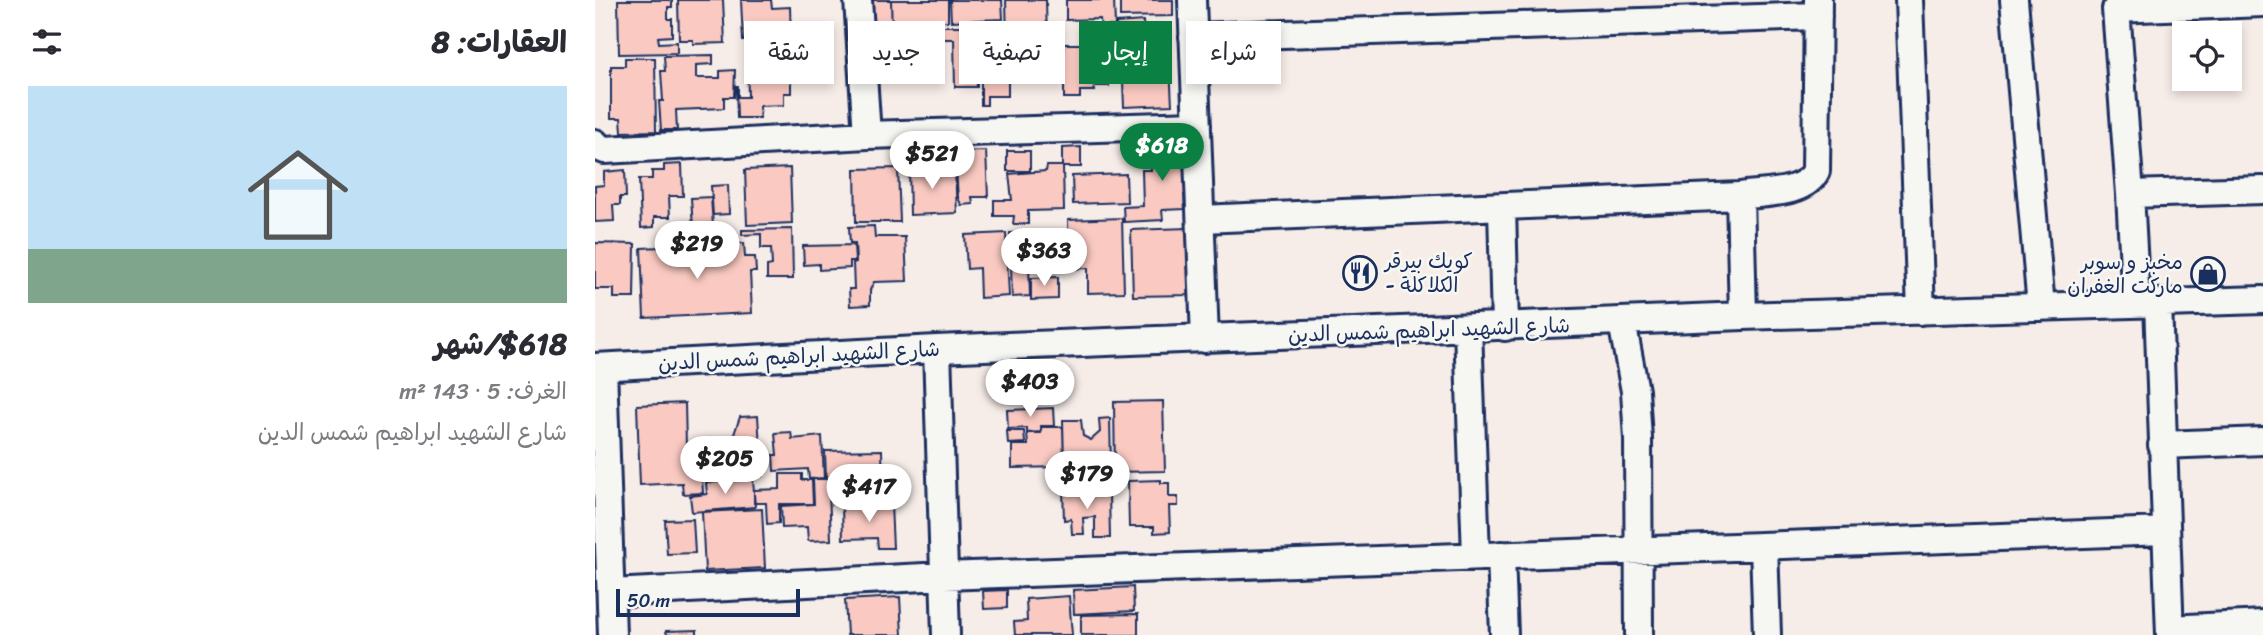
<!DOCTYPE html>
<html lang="ar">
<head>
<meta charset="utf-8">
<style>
  body { margin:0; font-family:Sriracha,"Playpen Sans Arabic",sans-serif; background:#f7f7f7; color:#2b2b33; direction:rtl; height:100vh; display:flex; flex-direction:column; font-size:26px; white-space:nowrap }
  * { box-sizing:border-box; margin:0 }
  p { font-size:23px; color:#7c7c81 }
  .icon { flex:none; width:38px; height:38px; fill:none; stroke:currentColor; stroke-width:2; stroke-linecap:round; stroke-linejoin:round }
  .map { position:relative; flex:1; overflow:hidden; direction:ltr }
  .sheet { display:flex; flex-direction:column; background:#fff; width:595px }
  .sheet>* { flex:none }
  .guide { position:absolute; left:21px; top:21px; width:665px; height:63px; direction:rtl; display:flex; gap:14px }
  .tools { position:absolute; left:1577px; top:21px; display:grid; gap:14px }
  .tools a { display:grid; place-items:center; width:70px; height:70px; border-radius:0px; background:#fff; box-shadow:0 4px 10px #0003; font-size:35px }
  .scale { position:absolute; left:21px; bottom:18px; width:184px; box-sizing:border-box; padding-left:7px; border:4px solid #1b2f5e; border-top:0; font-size:19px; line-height:24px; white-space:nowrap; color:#1b2f5e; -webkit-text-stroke:5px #f6f6f2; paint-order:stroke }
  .price { position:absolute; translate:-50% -60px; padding:0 16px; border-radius:24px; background:#fff; color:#222; font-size:23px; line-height:46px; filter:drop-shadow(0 2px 4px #0008) }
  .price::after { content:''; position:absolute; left:50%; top:42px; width:21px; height:16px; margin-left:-10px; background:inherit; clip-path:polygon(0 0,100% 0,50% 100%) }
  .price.active { background:#0b8043; color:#fff }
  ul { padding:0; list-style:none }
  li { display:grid; align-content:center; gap:14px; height:371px; padding:0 28px }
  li+li { border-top:2px solid #e1e1e2 }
  li span { display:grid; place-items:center; height:217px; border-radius:0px; color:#555 }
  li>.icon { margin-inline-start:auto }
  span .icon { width:126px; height:126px; fill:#fffc; stroke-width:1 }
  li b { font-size:30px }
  h2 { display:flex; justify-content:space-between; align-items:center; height:84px; padding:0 28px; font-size:30px }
  .chip { padding:0 24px; border-radius:0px; background:#fff; box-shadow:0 4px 10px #0003; font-size:24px; line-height:63px }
  .chip.active { background:#0b8043; color:#fff }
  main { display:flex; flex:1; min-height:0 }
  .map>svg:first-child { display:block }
  .building { fill:#facac2; stroke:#1b2f5e; stroke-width:2 }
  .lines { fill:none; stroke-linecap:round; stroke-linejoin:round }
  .minor-casing { stroke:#1b2f5e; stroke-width:32 }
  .minor { stroke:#f6f6f2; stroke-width:26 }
  .labels { text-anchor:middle; stroke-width:5; stroke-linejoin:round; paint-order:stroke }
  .poi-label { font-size:21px; fill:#1b2f5e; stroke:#f6f6f2; text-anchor:start }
  .street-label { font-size:21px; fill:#1b2f5e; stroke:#f6f6f2 }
</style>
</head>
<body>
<main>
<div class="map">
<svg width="1668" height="635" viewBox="0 0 1668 635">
  <rect width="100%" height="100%" fill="#f7ede8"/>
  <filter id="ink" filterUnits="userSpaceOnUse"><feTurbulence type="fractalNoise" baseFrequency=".0143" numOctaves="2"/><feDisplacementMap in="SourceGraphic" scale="14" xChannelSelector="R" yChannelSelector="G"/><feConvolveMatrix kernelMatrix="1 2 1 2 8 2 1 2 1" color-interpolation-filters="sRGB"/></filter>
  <g filter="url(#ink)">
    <path class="building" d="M23,0h54v7h-4v12h4v17l-14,1 1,6 18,-1v11l-58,1z
      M83,0h45l2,43 -32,1v-4h-14z
      M146,0h30l1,8 18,-1 1,32 -48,2z
      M251,0h45l1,31h-12v11l-32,2z
      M296,0h57v21l-37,1v13h-19z
      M355,0h52l1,19 -52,2z
      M411,0h40l1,39 -40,1z
      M471,0h48l1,26h-14l-1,-7 -34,1z
      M525,0h53v16l-53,1z
      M548,21l1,12 -28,1v-11z
      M343,26h32l1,30h5l1,31h-22l-1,-48h-15z
      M397,27h13v12h-13z
      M396,42h17v54h-21v9h-6v-58h11z
      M545,43v6l29,-1 3,57 -48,2 -2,-52h5l-1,-11z
      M469,44h44l1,42h-15l1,5h-15v7h-16z
      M164,54v8l27,-1v18h5v14h-7v12l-25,1 1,12h-23l-1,-32h2v11h10l-1,-42z
      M118,55v9l-17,1v13h24v-7l15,-1 -1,27h-10v11l-48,2 1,20h-16l-2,-29h4l-2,-30h4l-1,-15z
      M30,58h30l1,73 -34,1 -1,-14h-10v-52h14z
      M591,142l3,53h-5l1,14 -23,1 1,10 -39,2 -1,-15 20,-1 -1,-36h9l-1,-26z
      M486,147v20h-18l1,43 -36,1v13h-15l1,-8h-20v-16h18l-3,-26 37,-3 1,-5h15v-18z
      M391,151l2,46h-16l1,7 -12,1 -3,-8 -2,-27h-3l-1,-18z
      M412,151h23v20h-23z
      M87,164l1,32h-14l1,21h-16v10l-13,1 -2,-49h13v-8h12v-6z
      M314,167h30l1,4 15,-1 2,43 -47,2z
      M195,168l2,55 -45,2 -2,-55z
      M303,168l2,54h-44l-1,-53z
      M30,170l1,27h-6v8h-7l1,16 -19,1v-36l9,-1v-13z
      M531,174l1,28 -54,2 -1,-28z
      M133,185l1,29 -16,1 -2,-29z
      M116,197l2,29 -20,1 -2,-29z
      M527,218l2,74 -36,1v-25l-19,1 -1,-49z
      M279,226l1,11h30l2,44 -33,1 -4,8v15l-20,1 -1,-17h5l-1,-26 3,-1 -1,-19h-5l-1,-16z
      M593,228l2,67 -57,1 -2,-66z
      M197,229l1,50h-26v-13l5,-1 -1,-17h-10v-14l-19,1v-5z
      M411,233l3,63 -29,2 -1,-30 -12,1 -2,-34z
      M415,233h18l2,63 -18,1z
      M0,243l40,1 -1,54h-20v-9h-19z
      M149,243l1,14h10l1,15h-6l2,41 -108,5 -3,-70z
      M259,245l1,16h-5v7l-31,2v-6l-15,1 -1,-19z
      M463,277v22l-27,1v-22z
      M568,401l2,70 -50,1 -1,-70z
      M90,403l1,43 14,-1 3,48 -20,1 -1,-11 -42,2 -3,-80z
      M458,408l1,18h-13v6l-14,1v-5l-19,1 -1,-19z
      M163,416l4,60 -52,4 -2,-41 25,-2 7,-20z
      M515,418l1,49 -18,1 1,-4h-30l-1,-44h18l2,16 8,4 9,-8 -1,-13z
      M446,427h22l1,40 -52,1v-23h16l-1,-12h14z
      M412,431h17l1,12 -17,1z
      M196,432l1,7 30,-3 2,42 -15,1 -1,-10 -34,2 -1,-16h4l-2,-22z
      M287,450l1,38 -54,2 2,50 -23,1 -1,-14 -25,1 -1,-22 33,-2 -1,-25h13l-1,-28z
      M185,474h22v6h10l1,24h-34v19l-12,1 -1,-21h-12v-13l26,-1z
      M158,479l2,28 -63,5 -2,-16 17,-2 -1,-11z
      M566,480v3h8v14h9v9h-9l1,26 -16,1v-6h-25l-1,-46z
      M484,487l1,7 29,-1 1,45h-15v-21l-12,1 1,16h-12l-1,-15 -7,1 -1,-32z
      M296,504l2,44h-15l-1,-10 -34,1 -1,-33z
      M167,509l3,59 -60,3 -3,-59z
      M98,519l2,34 -28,1 -2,-34z
      M538,587l1,24 -60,3 -1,-24z
      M412,590v18l-23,1 -1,-18z
      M474,596l3,39h-57l-1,-13 13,-1 -1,-22z
      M305,597l2,38h-55l-2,-35z
      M543,614v21h-57v-20z
      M102,630v5h-30l-1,-4z"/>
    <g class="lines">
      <g class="minor-casing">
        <path id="minor" d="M263,0l9,135
          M597,0l13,339
          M1314,0l12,311
          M1419,0l27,307
          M598,37l625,-21
          M0,143l3,4 7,3 262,-15 330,-10
          M1535,194l133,-4
          M1145,196l3,120
          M907,207l3,120
          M606,219l539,-23c24,-4 64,-1 76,-25l2,-171
          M1563,303l12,332
          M1541,304l-6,-110 -14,-185 147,-6
          M1027,322l13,69 3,48 1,196
          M873,328l8,228
          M342,349l9,286
          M0,367l342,-18 806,-33 520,-16
          M8,367l9,268
          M1567,445l101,-4
          M1169,546l3,89
          M906,555l3,80
          M16,593l333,-17 1221,-45
          M1575,629l93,-5"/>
      </g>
      <use href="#minor" class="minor"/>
    </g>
  </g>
  <defs>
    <g id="restaurant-ring" transform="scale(1.75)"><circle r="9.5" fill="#f6f6f2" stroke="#1b2f5e" stroke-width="1.5"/><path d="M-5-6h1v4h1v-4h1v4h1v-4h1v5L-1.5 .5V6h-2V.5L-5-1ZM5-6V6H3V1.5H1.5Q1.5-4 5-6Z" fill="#1b2f5e"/></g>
    <g id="shop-ring" transform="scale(1.75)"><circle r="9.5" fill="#f6f6f2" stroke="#1b2f5e" stroke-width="1.5"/><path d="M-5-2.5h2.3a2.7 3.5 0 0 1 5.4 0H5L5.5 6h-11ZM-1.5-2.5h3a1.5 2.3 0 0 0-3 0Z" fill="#1b2f5e"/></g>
  </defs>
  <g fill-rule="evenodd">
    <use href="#restaurant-ring" x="765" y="273"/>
    <use href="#shop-ring" x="1613" y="274"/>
  </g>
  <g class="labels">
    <g class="poi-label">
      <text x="790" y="268">كويك بيرقر<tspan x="790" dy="24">- الكلاكلة</tspan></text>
      <text x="1588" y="269" text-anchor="end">مخبز و سوبر<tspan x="1588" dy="24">ماركت الغفران</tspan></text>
    </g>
    <g class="street-label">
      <text transform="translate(834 330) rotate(-2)" y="7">شارع الشهيد ابراهيم شمس الدين</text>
      <text transform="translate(204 356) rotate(-3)" y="7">شارع الشهيد ابراهيم شمس الدين</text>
    </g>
  </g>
</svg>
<div class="tools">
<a><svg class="icon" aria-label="locate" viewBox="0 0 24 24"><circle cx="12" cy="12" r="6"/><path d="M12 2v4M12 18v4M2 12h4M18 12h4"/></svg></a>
</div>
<div class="scale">50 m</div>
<b class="price active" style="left:567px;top:183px">$618</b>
<b class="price" style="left:337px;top:191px">$521</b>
<b class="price" style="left:102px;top:281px">$219</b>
<b class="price" style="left:449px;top:288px">$363</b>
<b class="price" style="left:435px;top:419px">$403</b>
<b class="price" style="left:130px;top:496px">$205</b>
<b class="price" style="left:492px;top:511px">$179</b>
<b class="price" style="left:274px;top:524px">$417</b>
<div class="guide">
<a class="chip">شراء</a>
<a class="chip active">إيجار</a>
<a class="chip">تصفية</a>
<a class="chip">جديد</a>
<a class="chip">شقة</a>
</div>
</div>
<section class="sheet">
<h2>العقارات: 8<svg class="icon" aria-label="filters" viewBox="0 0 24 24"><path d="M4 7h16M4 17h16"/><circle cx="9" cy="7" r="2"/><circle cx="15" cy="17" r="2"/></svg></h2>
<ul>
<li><span style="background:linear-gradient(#bfe0f5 75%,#7fa58c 0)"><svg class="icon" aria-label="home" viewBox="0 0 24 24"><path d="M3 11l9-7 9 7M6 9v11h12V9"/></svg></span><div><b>$618/شهر</b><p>الغرف: 5 · 143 m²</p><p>شارع الشهيد ابراهيم شمس الدين</p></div></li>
</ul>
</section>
</main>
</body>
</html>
